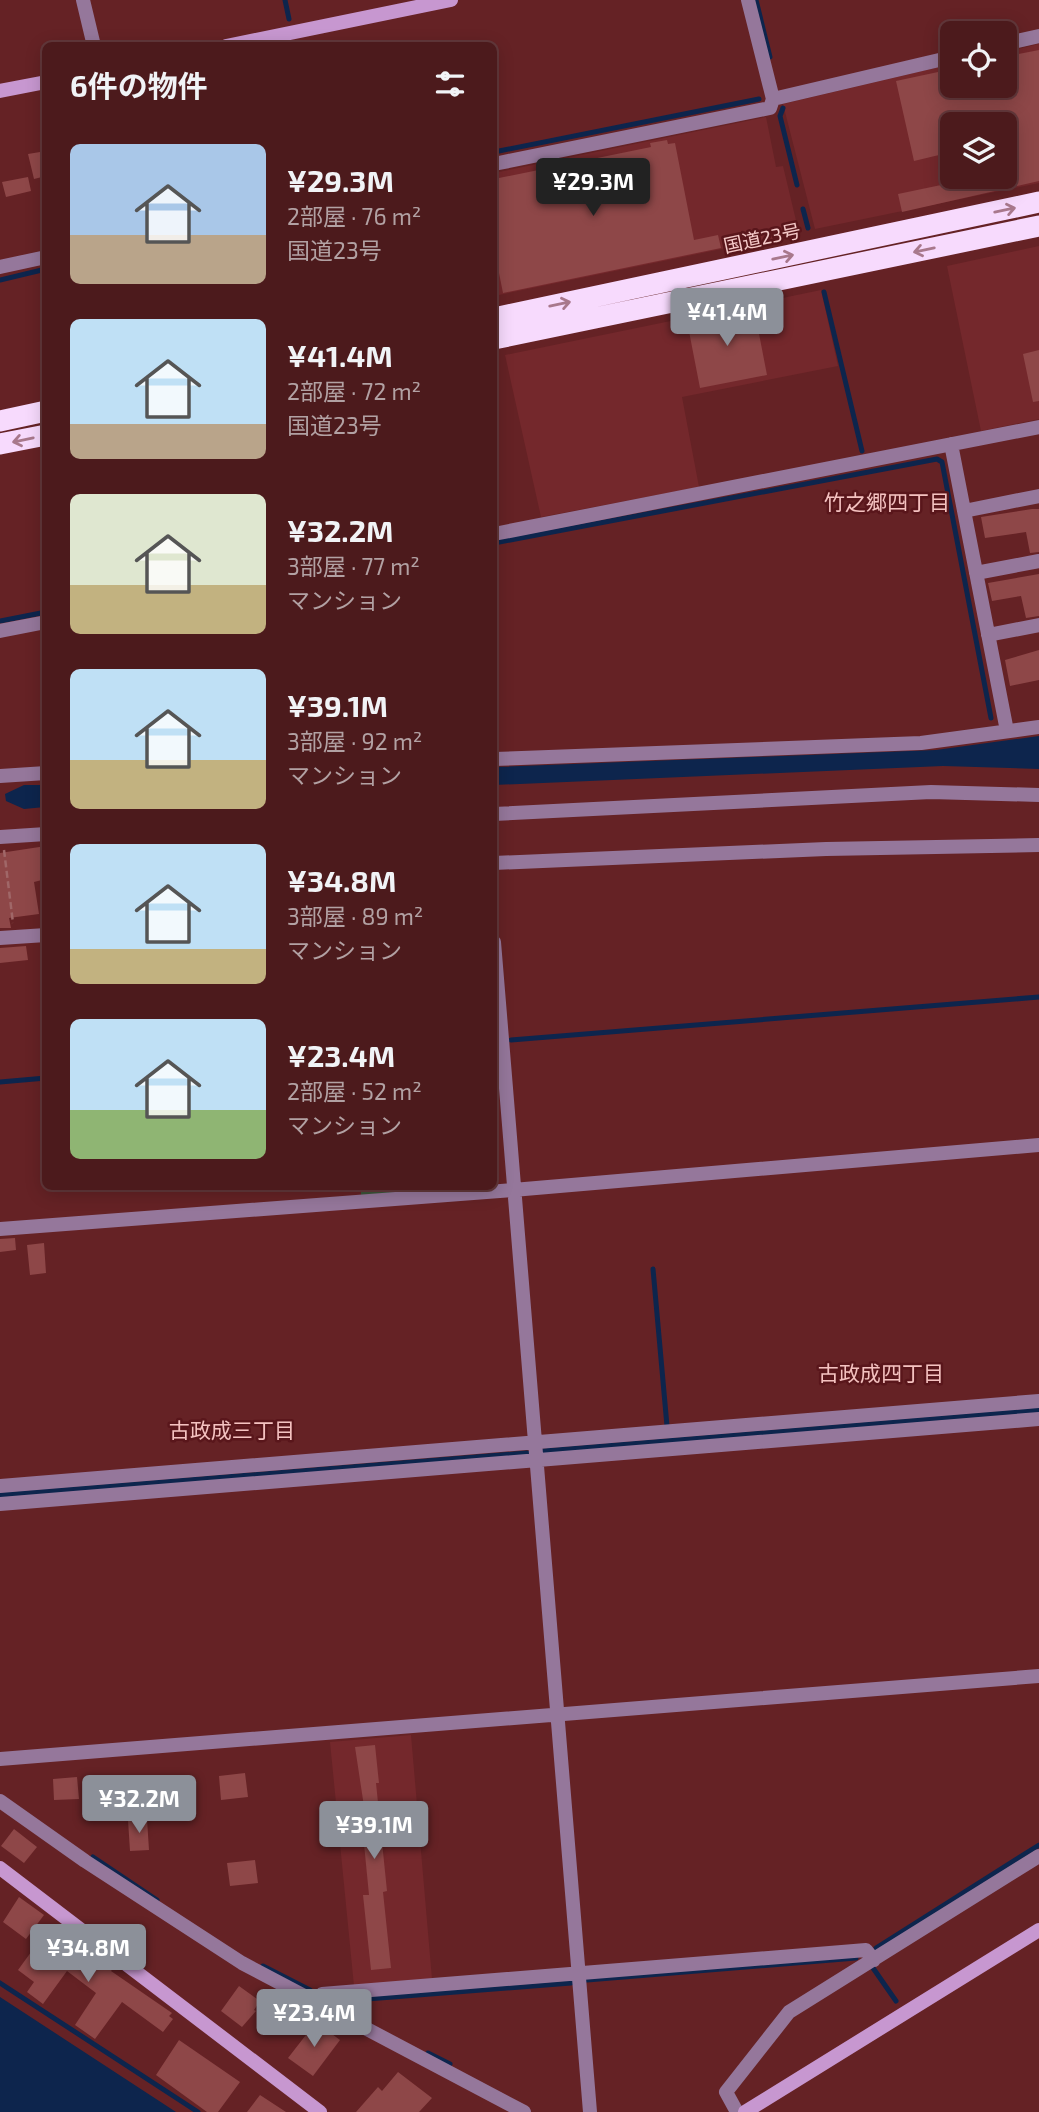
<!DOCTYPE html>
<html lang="ja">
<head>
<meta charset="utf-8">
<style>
  body { margin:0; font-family:"Exo 2","Noto Sans JP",sans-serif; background:#562729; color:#f1f3f6; height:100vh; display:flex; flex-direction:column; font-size:26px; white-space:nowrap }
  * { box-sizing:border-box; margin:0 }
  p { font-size:23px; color:#b2a1a3 }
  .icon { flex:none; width:38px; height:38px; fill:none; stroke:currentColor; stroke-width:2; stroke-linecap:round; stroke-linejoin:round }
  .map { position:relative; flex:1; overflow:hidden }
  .side { position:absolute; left:42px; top:42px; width:455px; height:1148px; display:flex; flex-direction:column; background:#4c1a1c; border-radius:10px; box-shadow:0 4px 18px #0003,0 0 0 2px #63383b }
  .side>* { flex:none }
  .buttons { position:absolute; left:940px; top:21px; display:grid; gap:14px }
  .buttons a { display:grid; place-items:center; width:77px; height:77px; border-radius:10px; background:#4c1a1c; box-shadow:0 4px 18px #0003,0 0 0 2px #63383b; font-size:35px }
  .price { position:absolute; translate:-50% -60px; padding:0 16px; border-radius:7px; background:#8c9099; color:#fff; font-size:23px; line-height:46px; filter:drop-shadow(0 2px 4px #0008) }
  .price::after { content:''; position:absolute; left:50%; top:42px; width:21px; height:16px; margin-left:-10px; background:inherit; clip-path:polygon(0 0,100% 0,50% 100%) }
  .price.current { background:#222; color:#fff }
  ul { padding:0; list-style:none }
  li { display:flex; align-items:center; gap:21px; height:175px; padding:0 28px }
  li span { display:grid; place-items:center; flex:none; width:196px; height:140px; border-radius:10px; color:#555 }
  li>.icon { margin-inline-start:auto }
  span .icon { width:84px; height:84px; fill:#fffc; stroke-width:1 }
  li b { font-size:30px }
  h2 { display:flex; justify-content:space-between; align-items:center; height:84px; padding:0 28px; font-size:30px }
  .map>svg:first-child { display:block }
  .built { fill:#74282c; fill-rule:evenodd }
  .green { fill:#3d5439 }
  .water { fill:#0d254d }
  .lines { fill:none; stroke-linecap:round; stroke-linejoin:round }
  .stream { stroke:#0d254d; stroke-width:5 }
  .building { fill:#8e4748; fill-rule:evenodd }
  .path { stroke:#a06768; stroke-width:2.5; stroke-dasharray:7 3.5; stroke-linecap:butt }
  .street { stroke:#95779b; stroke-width:14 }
  .secondary { stroke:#c797d0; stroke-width:14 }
  .highway { stroke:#f7dafd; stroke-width:21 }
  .oneway { stroke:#a8788c }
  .labels { text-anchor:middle; stroke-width:5; stroke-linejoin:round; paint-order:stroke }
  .street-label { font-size:19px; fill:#f5cac9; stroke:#59161b }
  .neighbourhood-label { font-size:21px; fill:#f4c2c0; stroke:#59161b }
</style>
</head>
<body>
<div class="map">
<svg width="1039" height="2112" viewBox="0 0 1039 2112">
  <rect width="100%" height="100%" fill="#652225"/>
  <path class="built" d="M1039,44v139l-224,46 -32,-125 169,-40v22h52l1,-34zM952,124h52v53h-52z
    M766,117l10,50 7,-1 16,67 -305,63v-123z
    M1039,246v173l-58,12 -34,-165z
    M821,290l17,76 -156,31 17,90 -158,30 -36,-162z
    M411,1735l21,244 -78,7 -24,-244z"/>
  <path class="green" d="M361,1187h42l1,5 -43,3z"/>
  <path class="water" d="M1039,736v33l-96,-3 -449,19v-18l442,-17z
    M24,785h21v22l-21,2 -18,-8 -1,-7z
    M0,1997l176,115h-176z"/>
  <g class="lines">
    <path class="stream" d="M285,0l4,19
      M756,0l14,57
      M783,108l-3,8 17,69
      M494,152l265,-53
      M803,209l5,19
      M0,280l46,-11
      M824,292l38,159
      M494,543l443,-84 5,3 49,256
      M0,621l46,-9
      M511,1040l528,-43
      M0,1082l46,-4
      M653,1269l14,157
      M543,1451l496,-41
      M0,1495l527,-42
      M93,1857l64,43
      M876,1948l163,-103
      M263,1966l47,24
      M873,1968l23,33
      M587,1980l269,-22
      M0,1983l198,129
      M333,2005l-4,-3 242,-19
      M428,2053l22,11"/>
  </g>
  <path class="building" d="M1039,50v131l-137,31 -4,-18 43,-9 2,-8 -4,-22 -25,6 -18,-80 56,-12v17h52v-29zM952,124h52v53h-52z
    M667,140l1,4 7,-1 19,97 24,-5 3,13 -218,45 -9,-45v-69l157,-32 -1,-4z
    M46,151v25l-12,3 -6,-25z
    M28,177l3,14 -25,6 -4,-15z
    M754,308l13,67 -67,13 -13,-67z
    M1039,350v51l-6,1 -10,-48z
    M1032,509h7v43l-9,1 -4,-21 -41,6 -4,-21z
    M1039,574v42l-13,2 -5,-22 -29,5 -4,-18z
    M1039,650v30l-29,6 -5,-26z
    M46,846v33l-12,3 5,32 -30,4 2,10h-11v-75z
    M26,946l2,14 -28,3v-15z
    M15,1238l1,12 -16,2v-13z
    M44,1243l2,30 -16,2 -3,-30z
    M375,1745l4,38h-3l11,108 -4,1 8,76 -20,2 -8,-75h6l-8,-82h4l-10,-66z
    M245,1773l3,24 -27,3 -2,-24z
    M77,1777l2,22 -25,1 -1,-21z
    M147,1819l2,31 -19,1 -2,-31z
    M14,1829l23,18 -13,16 -23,-17z
    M255,1860l3,23 -28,3 -3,-23z
    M19,1897l25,18 -18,24 -23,-17z
    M69,1934l45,33 -3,4 61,42 -3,3 4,3 -10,13 -41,-30 -27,37 -20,-14 21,-32 -29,-22 -24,33 -16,-12 7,-10 -16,-12 24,-33 16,12z
    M239,1986l21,15 -6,9 2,1 -14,16 -21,-16z
    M316,2022l24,18 -27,36 -25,-18z
    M179,2040l61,42 -22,30h-11l-51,-37z
    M398,2072l34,26 -13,14h-63l22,-25 4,4z
    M260,2095l26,17h-39z"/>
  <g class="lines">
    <path class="path" d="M4,850l9,73"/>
    <path class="street" d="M83,0l11,46
      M1004,44l35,-8
      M773,99l179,-42
      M494,164l276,-56 3,-9 -25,-99
      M0,267l46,-10
      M951,444l56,287
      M964,511l75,-15
      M494,534l545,-107
      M976,573l63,-12
      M0,631l46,-9
      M988,635l51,-10
      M494,759l427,-16 118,-16
      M0,776l46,-3
      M494,814l437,-22 108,3
      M0,837l46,-3
      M494,863l332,-14 213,-4
      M0,938l46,-3
      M494,942l96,1170
      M0,1229l513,-39 526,-45
      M0,1486l1039,-85
      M0,1504l1039,-85
      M0,1759l1039,-83
      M0,1801l85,60 157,102 282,149
      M316,2004l6,-10 544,-44 8,10
      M737,2112l-11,-20 63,-80 250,-156"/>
    <path class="secondary" d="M226,46l225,-46
      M0,91l46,-9
      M0,1868l320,244
      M745,2112l294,-182"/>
    <path class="highway" d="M494,318l545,-116
      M494,339l545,-113
      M0,421l46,-10
      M0,444l46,-9"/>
  </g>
  <defs><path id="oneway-shaft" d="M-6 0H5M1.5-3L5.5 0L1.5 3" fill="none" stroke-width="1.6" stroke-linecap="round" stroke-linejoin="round" transform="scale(1.75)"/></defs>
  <g class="oneway">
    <use href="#oneway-shaft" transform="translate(1005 210) rotate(-12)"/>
    <use href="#oneway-shaft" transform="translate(924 250) rotate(168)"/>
    <use href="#oneway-shaft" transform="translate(783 257) rotate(-12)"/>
    <use href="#oneway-shaft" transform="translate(560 304) rotate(-12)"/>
    <use href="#oneway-shaft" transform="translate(23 440) rotate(168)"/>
  </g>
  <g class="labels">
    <g class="street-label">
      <text transform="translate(762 238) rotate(-12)" y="7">国道23号</text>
    </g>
    <g class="neighbourhood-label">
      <text x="887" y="510">竹之郷四丁目</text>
      <text x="881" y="1381">古政成四丁目</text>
      <text x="232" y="1438">古政成三丁目</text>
    </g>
  </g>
</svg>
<div class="buttons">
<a><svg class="icon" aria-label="locate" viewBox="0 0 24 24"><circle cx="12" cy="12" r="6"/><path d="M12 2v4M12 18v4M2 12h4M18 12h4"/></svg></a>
<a><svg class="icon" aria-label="layers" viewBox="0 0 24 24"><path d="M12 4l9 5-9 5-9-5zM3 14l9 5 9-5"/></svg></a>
</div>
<b class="price current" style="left:593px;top:218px">¥29.3M</b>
<b class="price" style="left:727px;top:348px">¥41.4M</b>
<b class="price" style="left:139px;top:1835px">¥32.2M</b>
<b class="price" style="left:374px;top:1861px">¥39.1M</b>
<b class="price" style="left:88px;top:1984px">¥34.8M</b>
<b class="price" style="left:314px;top:2049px">¥23.4M</b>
<section class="side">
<h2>6件の物件<svg class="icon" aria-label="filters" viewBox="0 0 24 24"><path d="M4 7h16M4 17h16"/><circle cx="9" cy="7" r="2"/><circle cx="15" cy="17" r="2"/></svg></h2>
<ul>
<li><span style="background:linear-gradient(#a9c7e8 65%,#b9a48a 0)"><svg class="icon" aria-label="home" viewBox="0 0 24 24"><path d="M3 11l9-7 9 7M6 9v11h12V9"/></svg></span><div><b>¥29.3M</b><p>2部屋 · 76 m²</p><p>国道23号</p></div></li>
<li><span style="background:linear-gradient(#bfe0f5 75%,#b9a48a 0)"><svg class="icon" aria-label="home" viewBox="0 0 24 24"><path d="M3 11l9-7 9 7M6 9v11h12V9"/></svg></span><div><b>¥41.4M</b><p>2部屋 · 72 m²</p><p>国道23号</p></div></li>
<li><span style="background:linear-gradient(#dfe7d0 65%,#c2b280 0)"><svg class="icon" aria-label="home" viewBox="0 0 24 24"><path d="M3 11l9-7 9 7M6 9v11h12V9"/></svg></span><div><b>¥32.2M</b><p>3部屋 · 77 m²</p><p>マンション</p></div></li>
<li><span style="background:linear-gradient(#bfe0f5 65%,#c2b280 0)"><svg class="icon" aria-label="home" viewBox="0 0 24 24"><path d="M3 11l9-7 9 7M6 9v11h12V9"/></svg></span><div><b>¥39.1M</b><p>3部屋 · 92 m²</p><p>マンション</p></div></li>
<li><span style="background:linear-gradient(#bfe0f5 75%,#c2b280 0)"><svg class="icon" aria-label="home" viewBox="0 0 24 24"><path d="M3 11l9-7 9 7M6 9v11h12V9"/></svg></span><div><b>¥34.8M</b><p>3部屋 · 89 m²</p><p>マンション</p></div></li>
<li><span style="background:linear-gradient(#bfe0f5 65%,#8fb573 0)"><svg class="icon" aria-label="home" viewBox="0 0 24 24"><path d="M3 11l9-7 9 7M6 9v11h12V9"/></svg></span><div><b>¥23.4M</b><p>2部屋 · 52 m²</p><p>マンション</p></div></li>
</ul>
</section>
</div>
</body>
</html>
